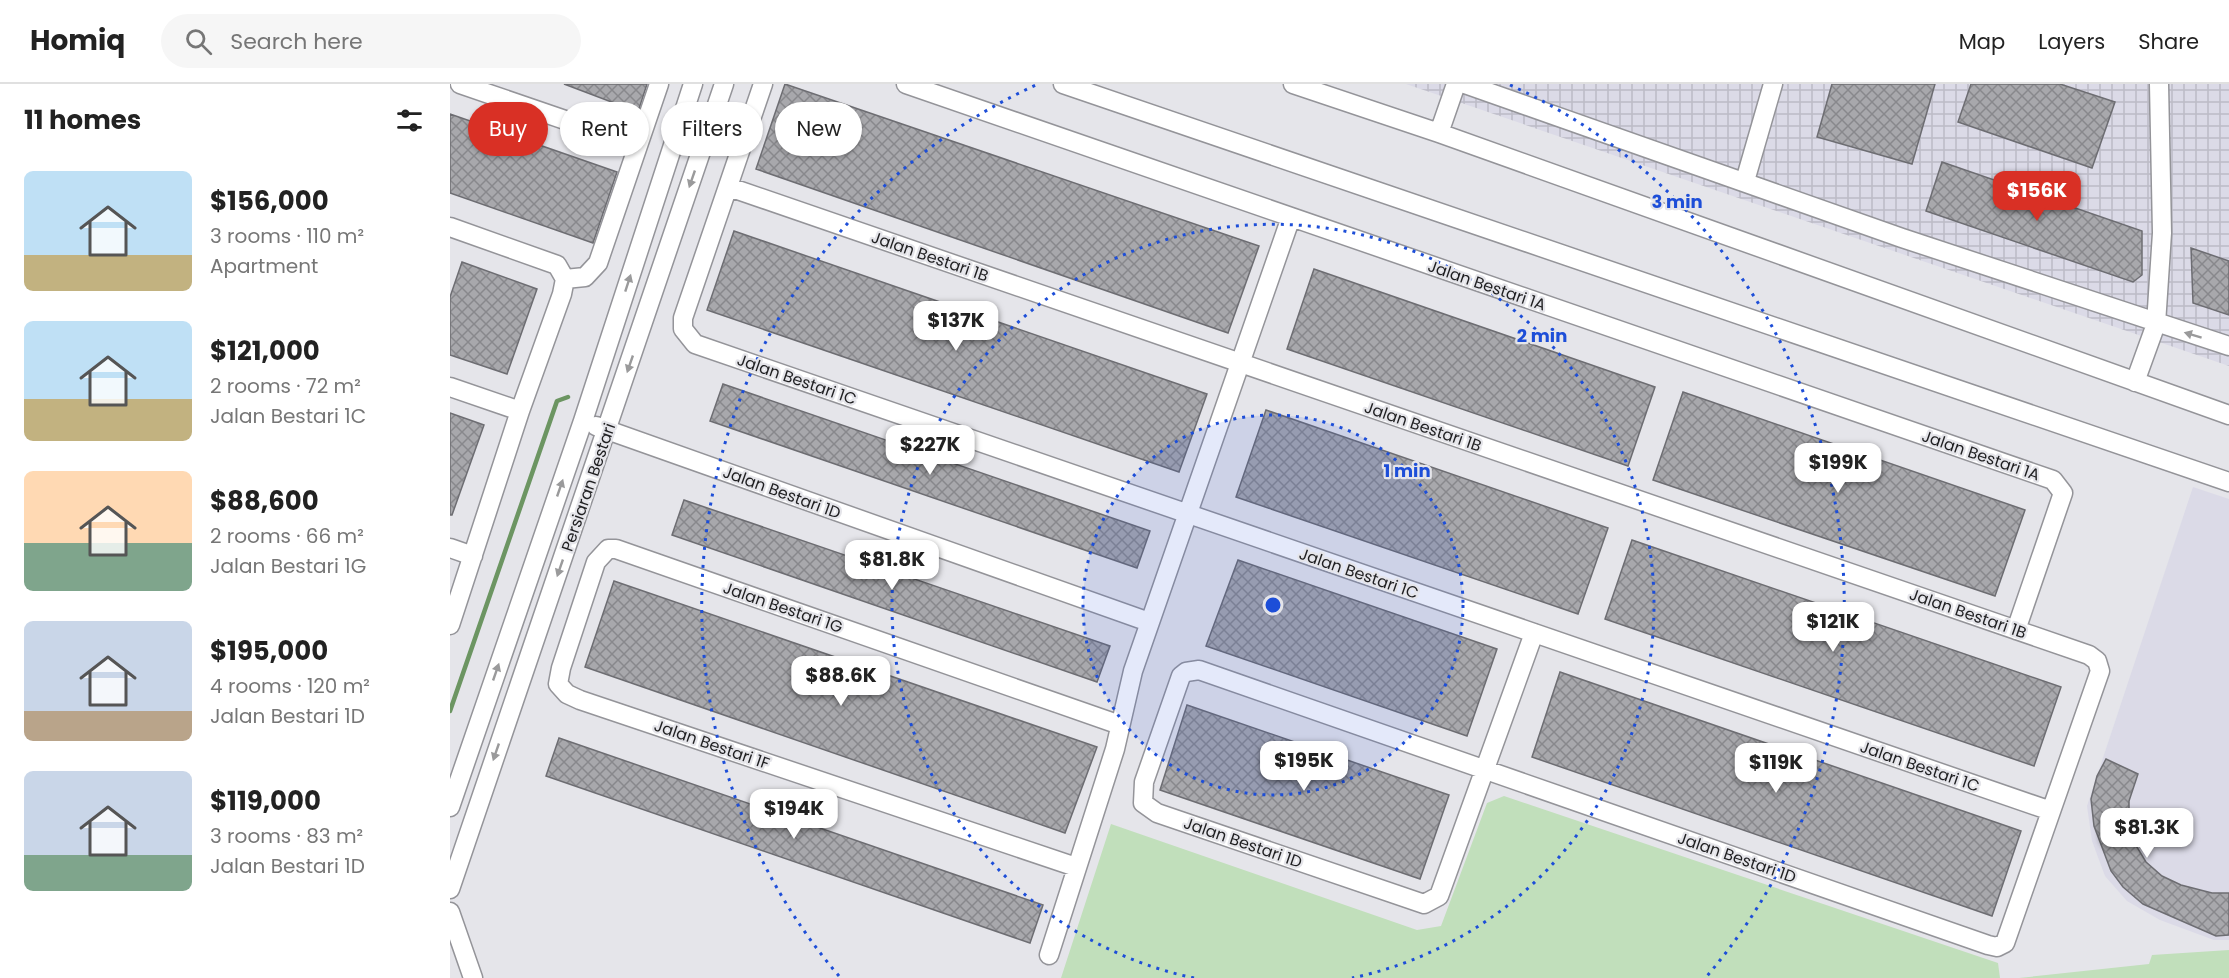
<!DOCTYPE html>
<html lang="en">
<head>
<meta charset="utf-8">
<style>
  body { margin:0; font-family:Poppins,sans-serif; background:#f6f6f6; color:#222; height:100vh; display:flex; flex-direction:column; font-size:22px; white-space:nowrap }
  * { box-sizing:border-box; margin:0 }
  p { font-size:20px; color:#767676 }
  .icon { flex:none; width:33px; height:33px; fill:none; stroke:currentColor; stroke-width:2; stroke-linecap:round; stroke-linejoin:round }
  .map { position:relative; flex:1; overflow:hidden }
  .details { display:flex; flex-direction:column; background:#fff; width:450px }
  .details>* { flex:none }
  .banner { position:absolute; left:18px; top:18px; width:570px; height:54px; display:flex; gap:12px }
  .price { position:absolute; translate:-50% -51px; padding:0 14px; border-radius:12px; background:#fff; color:#222; font-size:20px; line-height:39px; filter:drop-shadow(0 2px 3px #0008) }
  .price::after { content:''; position:absolute; left:50%; top:36px; width:18px; height:14px; margin-left:-9px; background:inherit; clip-path:polygon(0 0,100% 0,50% 100%) }
  .price.current { background:#d93025; color:#fff }
  ul { padding:0; list-style:none }
  li { display:flex; align-items:center; gap:18px; height:150px; padding:0 24px }
  li span { display:grid; place-items:center; flex:none; width:168px; height:120px; border-radius:9px; color:#555 }
  li>.icon { margin-inline-start:auto }
  span .icon { width:72px; height:72px; fill:#fffc; stroke-width:1 }
  li b { font-size:26px }
  h2 { display:flex; justify-content:space-between; align-items:center; height:72px; padding:0 24px; font-size:26px }
  .pill { padding:0 21px; border-radius:27px; background:#fff; box-shadow:0 2px 4px #0004; font-size:21px; line-height:54px }
  .pill.current { background:#d93025; color:#fff }
  header { display:flex; align-items:center; gap:36px; box-sizing:border-box; height:84px; padding:0 30px; background:#fff; border-bottom:2px solid #e0e0e0 }
  header strong { font-size:28px }
  nav { display:flex; gap:33px; margin-inline-start:auto; font-size:21px }
  .search { width:420px; height:54px; background:#f6f6f6; display:flex; align-items:center; gap:15px; box-sizing:border-box; padding:0 21px; border-radius:33px; color:#767676; font-size:22px }
  main { display:flex; flex:1; min-height:0 }
  .map>svg:first-child { display:block }
  .built { fill:#dbdae7 }
  .industrial { fill:url(#industrial-grid) }
  .park { fill:#c1dfbb }
  .lines { fill:none; stroke-linecap:round; stroke-linejoin:round }
  .stream { stroke:#6c9562; stroke-width:4.5 }
  .building { fill:url(#building-cross-hatch); stroke:#6d6d72; stroke-width:1.5 }
  .minor-casing { stroke:#949499; stroke-width:21 }
  .minor { stroke:#fff; stroke-width:18 }
  .oneway { fill:#9a9a9b }
  .ring { fill:none; stroke:#1d4ed8; stroke-width:3; stroke-dasharray:3 6 }
  .labels { text-anchor:middle; stroke-width:4.5; stroke-linejoin:round; paint-order:stroke }
  .street-label { font-size:16px; fill:#1f1f21; stroke:#e5e5ea }
  .centre { fill:#1d4ed8; stroke:#e5e5ea; stroke-width:3 }
  .ring-label { font-size:18px; text-anchor:middle; font-weight:bold; fill:#1d4ed8; stroke:#e5e5ea; stroke-width:4.5; stroke-linejoin:round; paint-order:stroke }
</style>
</head>
<body>
<header>
<strong>Homiq</strong>
<div class="search"><svg class="icon" aria-label="search" viewBox="0 0 24 24"><circle cx="10" cy="10" r="6"/><path d="M15 15l6 6"/></svg>Search here</div>
<nav><a>Map</a><a>Layers</a><a>Share</a></nav>
</header>
<main>
<section class="details">
<h2>11 homes<svg class="icon" aria-label="filters" viewBox="0 0 24 24"><path d="M4 7h16M4 17h16"/><circle cx="9" cy="7" r="2"/><circle cx="15" cy="17" r="2"/></svg></h2>
<ul>
<li><span style="background:linear-gradient(#bfe0f5 70%,#c2b280 0)"><svg class="icon" aria-label="home" viewBox="0 0 24 24"><path d="M3 11l9-7 9 7M6 9v11h12V9"/></svg></span><div><b>$156,000</b><p>3 rooms · 110 m²</p><p>Apartment</p></div></li>
<li><span style="background:linear-gradient(#bfe0f5 65%,#c2b280 0)"><svg class="icon" aria-label="home" viewBox="0 0 24 24"><path d="M3 11l9-7 9 7M6 9v11h12V9"/></svg></span><div><b>$121,000</b><p>2 rooms · 72 m²</p><p>Jalan Bestari 1C</p></div></li>
<li><span style="background:linear-gradient(#ffd9b3 60%,#7fa58c 0)"><svg class="icon" aria-label="home" viewBox="0 0 24 24"><path d="M3 11l9-7 9 7M6 9v11h12V9"/></svg></span><div><b>$88,600</b><p>2 rooms · 66 m²</p><p>Jalan Bestari 1G</p></div></li>
<li><span style="background:linear-gradient(#c9d6e8 75%,#b9a48a 0)"><svg class="icon" aria-label="home" viewBox="0 0 24 24"><path d="M3 11l9-7 9 7M6 9v11h12V9"/></svg></span><div><b>$195,000</b><p>4 rooms · 120 m²</p><p>Jalan Bestari 1D</p></div></li>
<li><span style="background:linear-gradient(#c9d6e8 70%,#7fa58c 0)"><svg class="icon" aria-label="home" viewBox="0 0 24 24"><path d="M3 11l9-7 9 7M6 9v11h12V9"/></svg></span><div><b>$119,000</b><p>3 rooms · 83 m²</p><p>Jalan Bestari 1D</p></div></li>
</ul>
</section>
<div class="map">
<svg width="1779" height="894" viewBox="0 0 1779 894">
  <defs>
    <pattern id="industrial-grid" width="8" height="8" patternUnits="userSpaceOnUse" patternTransform="scale(1.5)"><rect width="8" height="8" fill="#dbdae7"/><path d="M0 4h8M4 0v8" fill="none" stroke="#bcbbc6"/></pattern>
    <pattern id="building-cross-hatch" width="8" height="8" patternUnits="userSpaceOnUse" patternTransform="scale(1.5)"><rect width="8" height="8" fill="#a8a8ac"/><path d="M0 0l8 8M0 8l8-8" fill="none" stroke="#88888c"/></pattern>
  </defs>
  <rect width="100%" height="100%" fill="#e5e5ea"/>
  <path class="built" d="M1743,403l36,12v441h-15l-54,-20 -33,-19 -22,-25 -13,-35 -5,-35z"/>
  <path class="industrial" d="M956,0h823v282z"/>
  <path class="park" d="M1054,712l494,167 2,15h-939l50,-154 306,106 24,-4 46,-123z
    M1779,866v28h-210l130,-14 3,-9z"/>
  <g class="lines">
    <path class="stream" d="M0,627l107,-310 11,-4"/>
  </g>
  <path class="building" d="M114,0h83l-9,28z
    M335,0l474,162 -31,87 -472,-164z
    M1382,0h103l-23,80 -95,-27z
    M1521,0h89l55,18 -23,66 -134,-46z
    M0,30l167,58 -24,71 -143,-50z
    M1492,78l200,69v44l-9,7 -207,-71z
    M284,147l473,163 -28,78 -472,-162z
    M1741,164l38,13v54l-36,-12z
    M12,178l75,27 -30,85 -57,-19v-58z
    M864,185l341,118 -27,79 -341,-117z
    M273,300l427,147 -13,37 -427,-147z
    M1233,308l342,118 -30,86 -342,-116z
    M816,326l342,118 -30,86 -342,-117z
    M0,329l34,12 -32,90h-2z
    M234,416l426,146 -13,36 -425,-147z
    M1182,456l429,147 -27,79 -429,-147z
    M788,476l259,89 -30,87 -261,-90z
    M164,497l483,166 -32,86 -480,-166z
    M1110,588l461,159 -29,85 -460,-159z
    M737,621l262,90 -29,84 -260,-89z
    M109,654l484,167 -13,38 -484,-167z
    M1656,675l32,15 -9,27v22l6,21 11,18 16,14 19,9 31,8h17v42l-13,1 -73,-32 -20,-17 -12,-16 -17,-45 -3,-27 6,-23z"/>
  <g class="lines">
    <g class="minor-casing">
      <path id="minor" d="M10,0l178,61
        M313,0l-80,234v11l12,15 1356,467
        M456,0l1147,396 10,13 -47,137
        M613,0l1166,398
        M843,0l146,49 790,282
        M1015,0l437,154 327,108
        M989,49l17,-49
        M1295,97l28,-97
        M279,103l1360,468 8,6 3,10 -95,272 -8,4 -9,-2c-263,-92 -526,-183 -789,-275l-13,2 -5,4 -37,106 -1,21 14,10 267,91 15,-8 95,-263
        M0,143l107,38 8,14
        M115,195l20,-2 13,-14 61,-179
        M1685,298l21,-58 6,-91 -3,-149
        M0,303l70,24
        M146,342l553,196
        M0,464l23,8
        M0,541l70,-214 42,-117 3,-15
        M0,723l133,-386 110,-337
        M626,783l-496,-167 -13,-6 -9,-10 3,-16 35,-106 12,-13h8l504,176
        M0,805l274,-805
        M0,828l23,66
        M599,871l66,-206 18,-78 158,-454"/>
    </g>
    <use href="#minor" class="minor"/>
  </g>
  <defs><path id="oneway-solid" d="M-6-.8H1V-3.2L6.5 0L1 3.2V.8H-6Z" transform="scale(1.5)"/></defs>
  <g class="oneway">
    <use href="#oneway-solid" transform="translate(242 95) rotate(109)"/>
    <use href="#oneway-solid" transform="translate(178 199) rotate(-72)"/>
    <use href="#oneway-solid" transform="translate(1743 251) rotate(-163)"/>
    <use href="#oneway-solid" transform="translate(180 280) rotate(109)"/>
    <use href="#oneway-solid" transform="translate(110 404) rotate(-71)"/>
    <use href="#oneway-solid" transform="translate(110 484) rotate(109)"/>
    <use href="#oneway-solid" transform="translate(46 588) rotate(-71)"/>
    <use href="#oneway-solid" transform="translate(46 668) rotate(109)"/>
  </g>
  <circle cx="823" cy="521" r="190" fill="#1d4ed8" fill-opacity=".12"/>
  <g class="ring">
    <circle cx="823" cy="521" r="190"/>
    <path d="M744 894A381 381 0 1 1 902 894"/>
    <path d="M389 892A571 571 0 0 1 586 1M1060 1A571 571 0 0 1 1257 892"/>
  </g>
  <g class="labels">
    <g class="street-label">
      <text transform="translate(480 172) rotate(19)" y="6">Jalan Bestari 1B</text>
      <text transform="translate(1037 201) rotate(19)" y="6">Jalan Bestari 1A</text>
      <text transform="translate(347 295) rotate(19)" y="6">Jalan Bestari 1C</text>
      <text transform="translate(973 342) rotate(19)" y="6">Jalan Bestari 1B</text>
      <text transform="translate(1531 371) rotate(19)" y="6">Jalan Bestari 1A</text>
      <text transform="translate(138 403) rotate(-71)" y="6">Persiaran Bestari</text>
      <text transform="translate(332 408) rotate(20)" y="6">Jalan Bestari 1D</text>
      <text transform="translate(909 489) rotate(19)" y="6">Jalan Bestari 1C</text>
      <text transform="translate(333 523) rotate(19)" y="6">Jalan Bestari 1G</text>
      <text transform="translate(1518 529) rotate(19)" y="6">Jalan Bestari 1B</text>
      <text transform="translate(262 660) rotate(19)" y="6">Jalan Bestari 1F</text>
      <text transform="translate(1470 682) rotate(19)" y="6">Jalan Bestari 1C</text>
      <text transform="translate(793 758) rotate(19)" y="6">Jalan Bestari 1D</text>
      <text transform="translate(1287 773) rotate(19)" y="6">Jalan Bestari 1D</text>
    </g>
  </g>
  <circle cx="823" cy="521" r="9" class="centre"/>
  <g class="ring-label">
    <text x="1227" y="124">3 min</text>
    <text x="1092" y="258">2 min</text>
    <text x="957" y="393">1 min</text>
  </g>
</svg>
<b class="price current" style="left:1587px;top:138px">$156K</b>
<b class="price" style="left:506px;top:268px">$137K</b>
<b class="price" style="left:480px;top:392px">$227K</b>
<b class="price" style="left:1388px;top:410px">$199K</b>
<b class="price" style="left:442px;top:507px">$81.8K</b>
<b class="price" style="left:1383px;top:569px">$121K</b>
<b class="price" style="left:391px;top:623px">$88.6K</b>
<b class="price" style="left:854px;top:708px">$195K</b>
<b class="price" style="left:1326px;top:710px">$119K</b>
<b class="price" style="left:344px;top:756px">$194K</b>
<b class="price" style="left:1697px;top:775px">$81.3K</b>
<div class="banner">
<a class="pill current">Buy</a>
<a class="pill">Rent</a>
<a class="pill">Filters</a>
<a class="pill">New</a>
</div>
</div>
</main>
</body>
</html>
